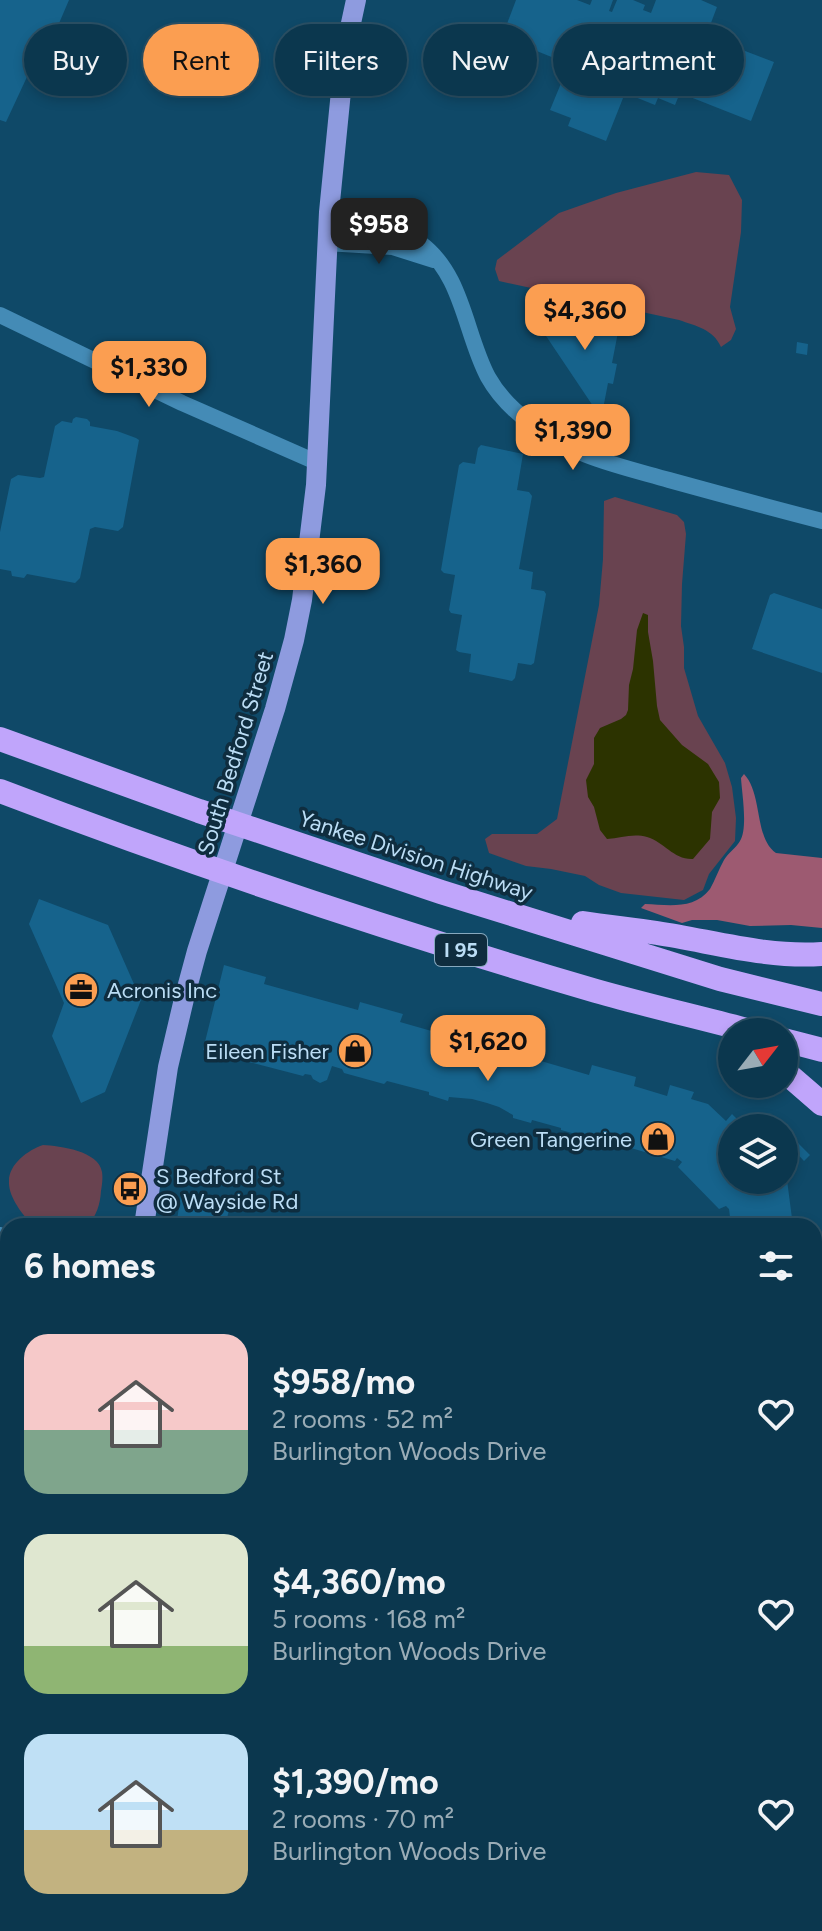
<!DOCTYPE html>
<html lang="en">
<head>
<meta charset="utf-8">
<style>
  body { margin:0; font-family:Figtree,sans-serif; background:#194258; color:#f1f3f6; height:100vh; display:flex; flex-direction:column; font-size:30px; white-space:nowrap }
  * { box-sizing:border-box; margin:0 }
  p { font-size:26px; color:#9aacb6 }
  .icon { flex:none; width:44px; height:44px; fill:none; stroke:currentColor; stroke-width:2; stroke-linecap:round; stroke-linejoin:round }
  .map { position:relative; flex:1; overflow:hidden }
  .side { position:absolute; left:0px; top:1218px; width:822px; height:714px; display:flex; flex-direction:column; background:#0b374e; border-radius:24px 24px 0 0; box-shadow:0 4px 12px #0003,0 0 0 2px #2b5166 }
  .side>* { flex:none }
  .guide { position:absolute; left:24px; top:24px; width:774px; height:72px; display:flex; gap:16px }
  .needle { width:52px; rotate:59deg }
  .controls { position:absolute; left:718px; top:1018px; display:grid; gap:16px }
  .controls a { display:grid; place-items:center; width:80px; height:80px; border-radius:50%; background:#0b374e; box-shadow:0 4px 12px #0003,0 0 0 2px #2b5166; font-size:40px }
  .price { position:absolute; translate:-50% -68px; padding:0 18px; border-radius:16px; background:#fb9e51; color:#111; font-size:26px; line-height:52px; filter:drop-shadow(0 2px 4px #0008) }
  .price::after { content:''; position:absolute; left:50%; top:48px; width:24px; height:18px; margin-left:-12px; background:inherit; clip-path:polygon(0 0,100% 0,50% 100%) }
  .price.active { background:#222; color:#fff }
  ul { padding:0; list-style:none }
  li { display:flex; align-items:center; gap:24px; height:200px; padding:0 24px }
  li span { display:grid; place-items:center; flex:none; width:224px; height:160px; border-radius:24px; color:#555 }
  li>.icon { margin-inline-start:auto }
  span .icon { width:96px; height:96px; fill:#fffc; stroke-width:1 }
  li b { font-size:34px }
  h2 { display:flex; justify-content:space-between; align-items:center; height:96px; padding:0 24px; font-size:34px }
  .chip { padding:0 28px; border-radius:36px; background:#0b374e; box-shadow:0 4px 12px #0003,0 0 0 2px #2b5166; font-size:28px; line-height:72px }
  .chip.active { background:#fb9e51; color:#111 }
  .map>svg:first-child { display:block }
  .green { fill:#694350 }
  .forest { fill:#9d5a71 }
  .water { fill:#2c3300 }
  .building { fill:#16638c }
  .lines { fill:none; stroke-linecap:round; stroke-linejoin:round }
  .minor { stroke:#448bb6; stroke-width:16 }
  .major { stroke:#8e9bdf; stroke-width:20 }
  .highway { stroke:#c0a5fb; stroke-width:24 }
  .labels { text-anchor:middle; stroke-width:7; stroke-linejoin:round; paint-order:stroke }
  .shield { fill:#0f2d3f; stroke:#87a8be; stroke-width:2 }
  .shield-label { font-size:20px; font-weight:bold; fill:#bbddf5 }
  .street-label { font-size:22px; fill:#bbddf5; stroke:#0f2d3f }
  .poi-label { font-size:22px; fill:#bbddf5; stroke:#0f2d3f; text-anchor:start }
</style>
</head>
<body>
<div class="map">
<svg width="822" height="1931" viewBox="0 0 822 1931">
  <rect width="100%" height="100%" fill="#0f4968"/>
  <path class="green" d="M696,172l33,3 13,25 -1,32 -11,75 6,22 -5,11 -10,7c-8,-18 -25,-21 -42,-27l-180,-39 -4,-12 2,-9 62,-47 57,-20z
    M615,497l62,18 7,7 2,12 -4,50 -1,42 3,21v21l14,48 27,47 7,24 4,31 -1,23 -26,33 -6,16 -19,10 -63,-7 -22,-8 -14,-9 -34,-7 -25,-3 -37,-13 -4,-14 7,-5h45l20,-15 42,-214 4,-46 1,-58z
    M43,1145c17,1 56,6 59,27 1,6 0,13 -1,19 -1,14 -4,23 -13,35h-55c-10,-11 -25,-29 -24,-45 0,-17 19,-31 34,-36z"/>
  <path class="forest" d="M744,774c19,20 10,64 32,79l46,5v70l-31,-3 -41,1 -33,-6h-25l-10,3 -41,-15 4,-4c23,1 49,6 65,-15 5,-9 9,-20 14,-29 4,-7 12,-12 16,-19 8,-13 2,-47 1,-63z"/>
  <path class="water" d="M643,613l5,2v17l5,29 4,45 3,14 22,25 26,19 11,18 1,16 -8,14 -2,27 -17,20c-19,1 -29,-17 -46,-22 -14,-4 -26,1 -40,2l-7,-9 -6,-23 -6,-10 -2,-17 8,-16v-26l6,-10 21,-9 5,-4 2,-5 1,-25 4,-16 4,-39z"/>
  <path class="building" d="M0,0h69l-15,35 -13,-6 -8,17 7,3 -34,73 -6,-2z
    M516,0h61l13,5 2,-5h21l-4,11 3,1 5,-12h16l12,5 -2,5 8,3 5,-13h45l16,7 -11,29 68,26 -23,59 -71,-28 -5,12 -17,-7 -3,7 -25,-10 3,-10 -4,-2 -23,58 -38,-15 3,-8 -21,-8 19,-46 -67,-27z
    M543,312l76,15 -7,36 5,1 -4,20 -5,-1 -5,26 -10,-3 -53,-79z
    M797,342l11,2 -1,11 -11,-2z
    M76,417l11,2 3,3v4l27,5 19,7 3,2 -16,87 -5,4 -23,-4 -5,2 -10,49 -5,5 -48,-9 -3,4 -12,-2 -1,-5 -11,-2v-37l11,-53 7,-4 22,3 4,-1 11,-51 7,-5 10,2 1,-4z
    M481,445l42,9 -6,36 12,2 3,4 -13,73 14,3 -2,17 13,2 2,3 -12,69 -3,2 -13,-2 -3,15 -3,3 -43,-9 2,-18 -12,-2 -3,-2 6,-35 -11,-2 -2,-3 6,-35 -11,-2 -3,-3 18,-105 4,-3 12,2 3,-16z
    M774,593l48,16v64l-70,-24 18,-54z
    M39,899l69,26 33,75 -36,92 -24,11 -29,-67 12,-33 -35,-79z
    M224,965l42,12 -2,7 94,26 2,-8 43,12 -3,8 35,10 3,-10 81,23 -2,9 72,21 3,-10 44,12 -2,9 33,10 3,-11 24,7 -3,7 17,5 18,17 6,-7 14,14h-14v52h52v-3l3,3 6,46 -62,-1 -2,-16 -3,-3 -7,3 -41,-42 4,-5 -5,-4 -2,3 -44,-13 -1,1 -69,-19v-2l-29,-8 -1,3 -18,-5v-3l-14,-8 -12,-4 -15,-4 -23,-2 -1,4 -19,-6v-3l-42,-11 -3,3 -40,-11 -2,-4 -10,-3 -5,14 -7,3 -7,-4 -2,-4 -6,-1 -2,2 -100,-26z
    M798,1143l12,12 -6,6 -12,-13z
    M181,1195l49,11 -5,20h-49z
    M822,1559v91l-4,2 -4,-5v-82z
    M0,1670l8,2 -6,41h-2z"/>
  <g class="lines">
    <path class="minor" d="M329,212c30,6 66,12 91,31 43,31 45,91 68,134 10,18 25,33 41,45 40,34 91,44 140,58 51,14 102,28 153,41
      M326,243l67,4 41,13
      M0,315l182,88 134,59
      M0,1235l8,10"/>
    <path class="major" d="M144,1226l24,-159 16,-68 13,-48 78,-242 19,-69 8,-40 14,-115 13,-273 16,-161 11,-51
      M814,1689l8,7
      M0,1921l12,6"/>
    <path class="highway" d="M0,739l199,72 242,81 279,87 102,25
      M0,791c196,75 395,141 596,200 53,15 106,27 158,41
      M583,923c24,4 49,6 74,10 54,8 109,25 165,21
      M784,1040l38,10
      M784,1071l38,33
      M814,1830l8,-12
      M814,1877l8,-10
      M743,1931l5,-7
      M770,1931l6,-7"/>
  </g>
  <defs>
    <g id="office-disc" transform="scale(1.8)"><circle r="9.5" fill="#fb9e51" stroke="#0f2d3f"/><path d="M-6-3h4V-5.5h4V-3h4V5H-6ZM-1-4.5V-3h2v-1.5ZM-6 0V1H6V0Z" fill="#111"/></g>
    <g id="shop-disc" transform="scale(1.8)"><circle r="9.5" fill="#fb9e51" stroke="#0f2d3f"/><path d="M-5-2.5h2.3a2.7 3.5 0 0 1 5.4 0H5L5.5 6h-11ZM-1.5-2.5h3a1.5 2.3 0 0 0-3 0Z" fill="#111"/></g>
    <g id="bus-disc" transform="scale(1.8)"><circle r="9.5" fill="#fb9e51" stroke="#0f2d3f"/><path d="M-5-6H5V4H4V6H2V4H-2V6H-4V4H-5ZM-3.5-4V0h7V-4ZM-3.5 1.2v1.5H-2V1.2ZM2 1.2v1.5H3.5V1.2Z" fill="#111"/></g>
  </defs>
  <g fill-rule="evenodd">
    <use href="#office-disc" x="81" y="990"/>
    <use href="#shop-disc" x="355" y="1051"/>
    <use href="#shop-disc" x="658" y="1139"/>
    <use href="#bus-disc" x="130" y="1189"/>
  </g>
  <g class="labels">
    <rect class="shield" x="435" y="934" width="52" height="32" rx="6"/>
    <g class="shield-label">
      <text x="461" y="957">I 95</text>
    </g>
    <g class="street-label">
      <text transform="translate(235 753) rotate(-73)" y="8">South Bedford Street</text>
      <text transform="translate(416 855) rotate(18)" y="8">Yankee Division Highway</text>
    </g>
    <g class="poi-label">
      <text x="107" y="998">Acronis Inc</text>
      <text x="329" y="1059" text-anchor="end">Eileen Fisher</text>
      <text x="632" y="1147" text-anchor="end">Green Tangerine</text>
      <text x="156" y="1184">S Bedford St<tspan x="156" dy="25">@ Wayside Rd</tspan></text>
    </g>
  </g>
</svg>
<div class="controls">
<a><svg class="needle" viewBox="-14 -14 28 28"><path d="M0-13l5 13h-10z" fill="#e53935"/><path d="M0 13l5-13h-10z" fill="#9aacb6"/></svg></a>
<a><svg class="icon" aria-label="layers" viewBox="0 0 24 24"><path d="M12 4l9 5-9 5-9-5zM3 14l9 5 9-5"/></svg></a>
</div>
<b class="price active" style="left:379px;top:266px">$958</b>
<b class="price" style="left:585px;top:352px">$4,360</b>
<b class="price" style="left:149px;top:409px">$1,330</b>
<b class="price" style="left:573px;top:472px">$1,390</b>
<b class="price" style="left:323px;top:606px">$1,360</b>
<b class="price" style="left:488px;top:1083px">$1,620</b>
<div class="guide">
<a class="chip">Buy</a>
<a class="chip active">Rent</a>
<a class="chip">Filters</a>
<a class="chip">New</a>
<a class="chip">Apartment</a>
</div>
<section class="side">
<h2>6 homes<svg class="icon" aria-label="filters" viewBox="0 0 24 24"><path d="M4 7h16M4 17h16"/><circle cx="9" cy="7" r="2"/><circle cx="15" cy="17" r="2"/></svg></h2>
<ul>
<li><span style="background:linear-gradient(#f6c9c9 60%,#7fa58c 0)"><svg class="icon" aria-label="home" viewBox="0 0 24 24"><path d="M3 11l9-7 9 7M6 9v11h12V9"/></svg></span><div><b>$958/mo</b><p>2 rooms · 52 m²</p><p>Burlington Woods Drive</p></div><svg class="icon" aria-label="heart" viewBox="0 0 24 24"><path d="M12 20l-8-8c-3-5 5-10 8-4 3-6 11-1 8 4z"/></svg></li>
<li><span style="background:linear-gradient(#dfe7d0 70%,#8fb573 0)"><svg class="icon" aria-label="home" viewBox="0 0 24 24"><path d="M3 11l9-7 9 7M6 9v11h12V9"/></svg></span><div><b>$4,360/mo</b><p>5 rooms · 168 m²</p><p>Burlington Woods Drive</p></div><svg class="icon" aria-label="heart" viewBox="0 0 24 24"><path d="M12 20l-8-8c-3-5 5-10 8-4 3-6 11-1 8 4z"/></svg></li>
<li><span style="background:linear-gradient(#bfe0f5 60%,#c2b280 0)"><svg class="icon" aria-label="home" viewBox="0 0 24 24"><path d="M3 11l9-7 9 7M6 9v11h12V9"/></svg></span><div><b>$1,390/mo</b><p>2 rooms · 70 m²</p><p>Burlington Woods Drive</p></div><svg class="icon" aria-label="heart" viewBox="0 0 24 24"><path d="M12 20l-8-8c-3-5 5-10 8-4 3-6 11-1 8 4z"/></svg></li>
</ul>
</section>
</div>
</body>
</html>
